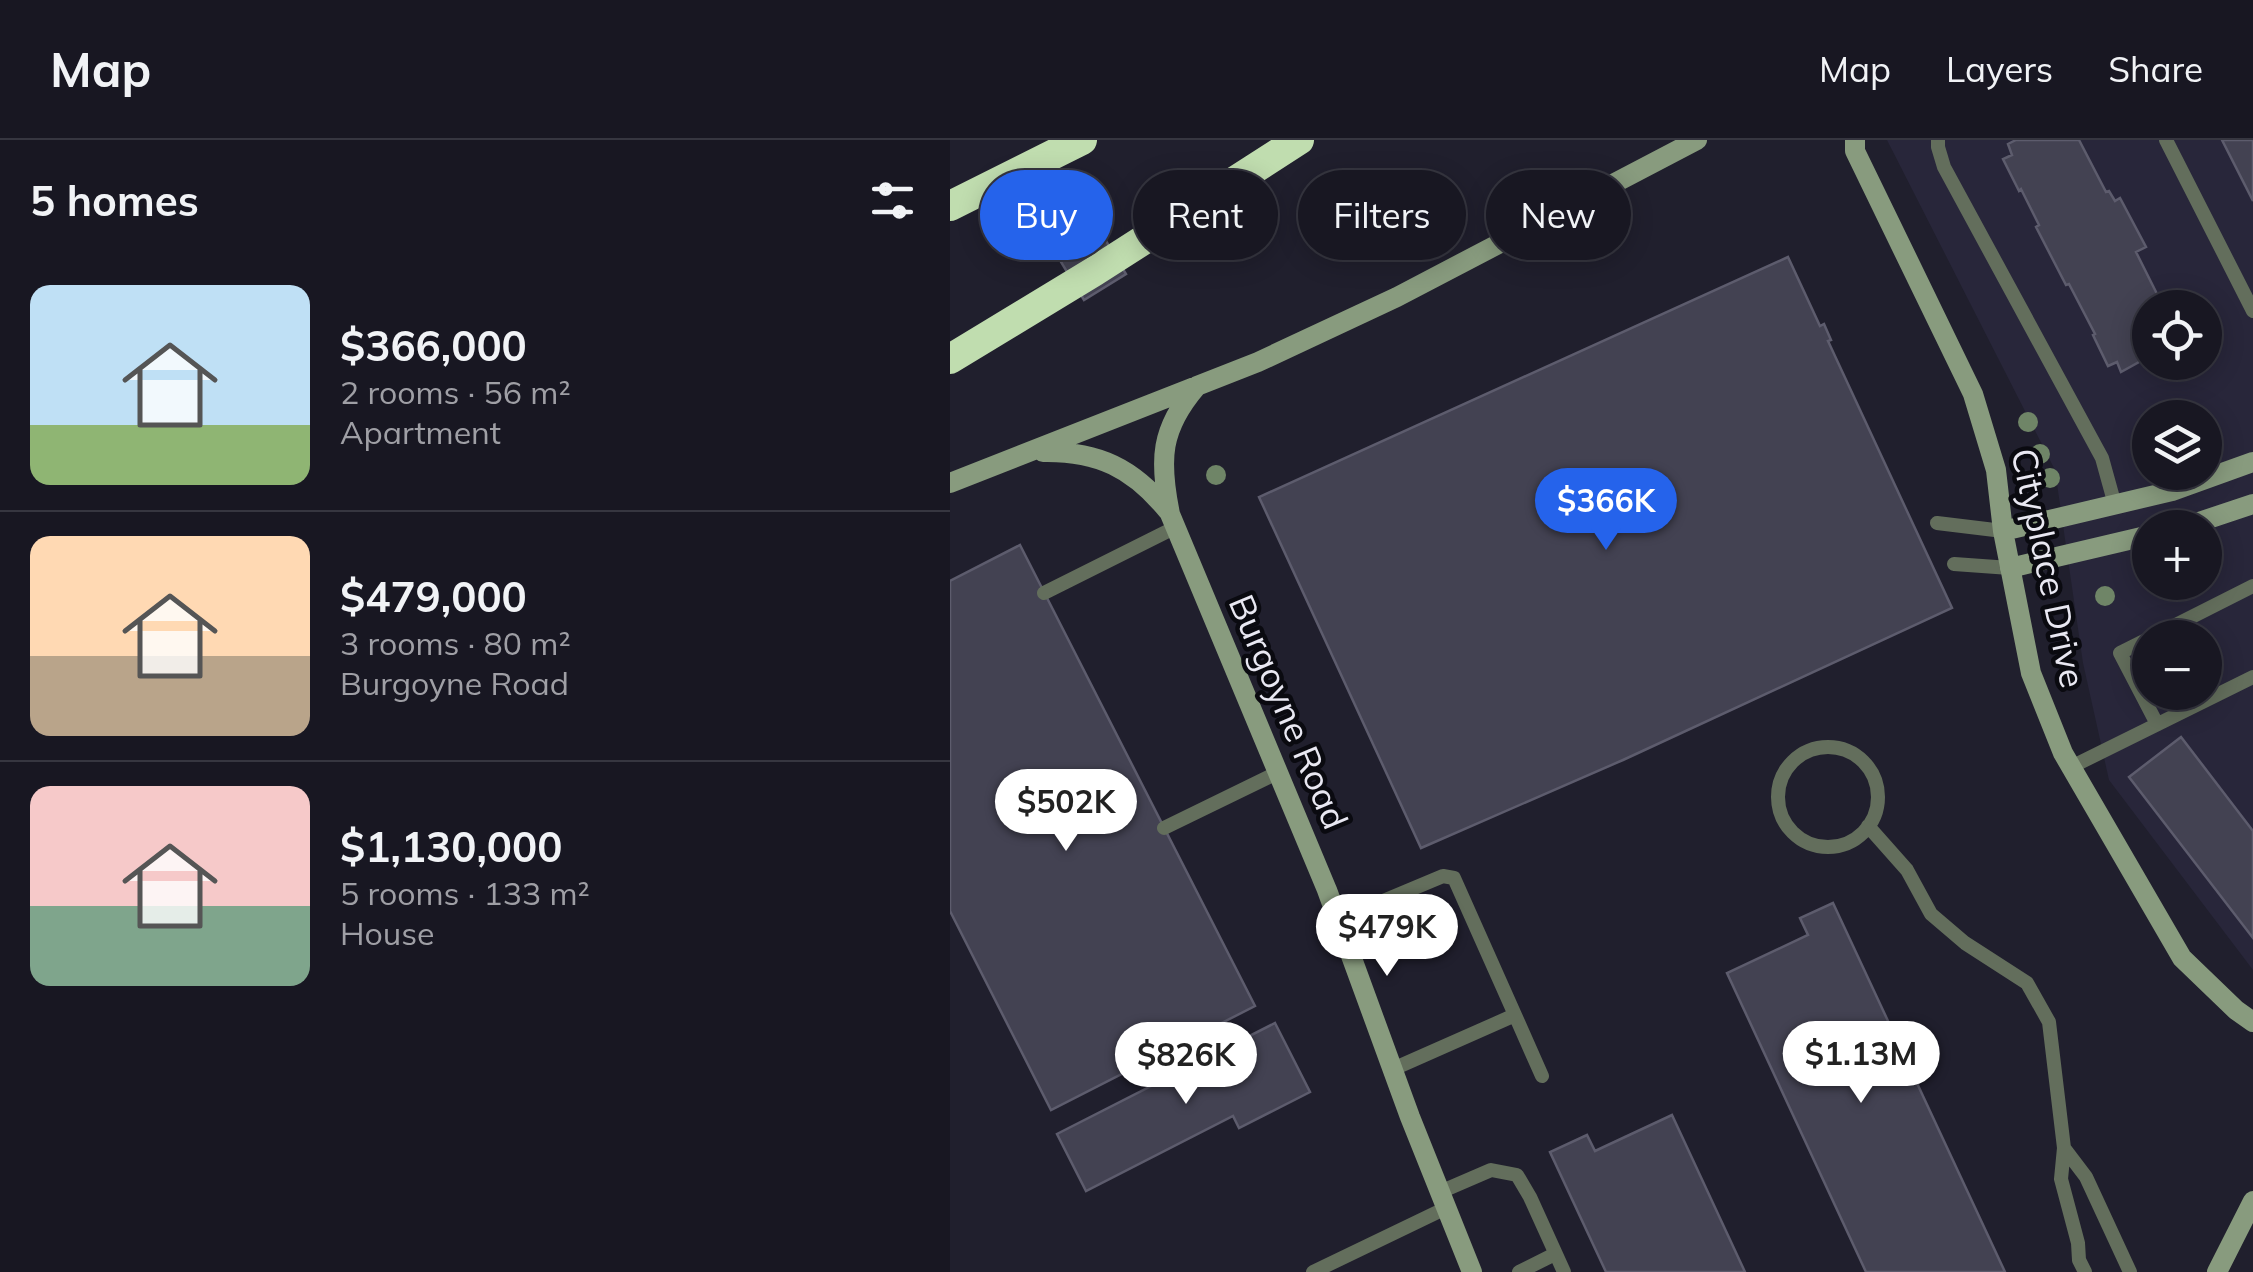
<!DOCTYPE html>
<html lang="en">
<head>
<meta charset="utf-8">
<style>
  body { margin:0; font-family:Mulish,sans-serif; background:#25242f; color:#f1f3f6; height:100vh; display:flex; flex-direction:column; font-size:38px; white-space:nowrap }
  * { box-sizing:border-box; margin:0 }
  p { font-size:32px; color:#9f9fa5 }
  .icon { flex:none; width:55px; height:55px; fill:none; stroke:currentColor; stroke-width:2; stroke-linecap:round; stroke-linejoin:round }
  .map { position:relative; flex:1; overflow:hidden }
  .details { display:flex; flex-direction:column; background:#181722; width:950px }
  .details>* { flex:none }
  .banner { position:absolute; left:30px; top:30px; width:950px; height:90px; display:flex; gap:20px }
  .fabs { position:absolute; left:1182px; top:150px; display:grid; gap:20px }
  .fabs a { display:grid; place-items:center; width:90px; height:90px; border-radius:50%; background:#181722; box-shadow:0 5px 25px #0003,0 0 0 2px #363640; font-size:50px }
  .price { position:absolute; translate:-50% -85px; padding:0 22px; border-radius:35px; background:#fff; color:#222; font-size:32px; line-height:65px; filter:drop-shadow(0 2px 5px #0008) }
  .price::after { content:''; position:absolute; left:50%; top:60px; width:30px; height:22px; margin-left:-15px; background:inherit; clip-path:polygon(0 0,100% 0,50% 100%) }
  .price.selected { background:#2563eb; color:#fff }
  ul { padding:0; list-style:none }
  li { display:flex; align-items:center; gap:30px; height:250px; padding:0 30px }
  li+li { border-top:2px solid #363640 }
  li span { display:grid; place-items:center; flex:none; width:280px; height:200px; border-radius:20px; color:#555 }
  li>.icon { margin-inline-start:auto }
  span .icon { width:120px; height:120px; fill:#fffc; stroke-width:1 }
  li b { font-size:42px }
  h2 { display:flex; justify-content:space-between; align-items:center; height:120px; padding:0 30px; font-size:42px }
  .tag { padding:0 35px; border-radius:45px; background:#181722; box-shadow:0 5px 25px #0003,0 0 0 2px #363640; font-size:35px; line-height:90px }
  .tag.selected { background:#2563eb; color:#fff }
  header { display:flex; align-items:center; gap:60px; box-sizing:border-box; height:140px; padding:0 50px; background:#181722; border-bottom:2px solid #363640 }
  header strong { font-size:48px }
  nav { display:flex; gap:55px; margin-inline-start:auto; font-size:35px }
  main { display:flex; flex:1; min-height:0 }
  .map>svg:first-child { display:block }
  .built { fill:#28263a; fill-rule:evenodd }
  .building { fill:#434252; stroke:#5d5c6d; stroke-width:2.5 }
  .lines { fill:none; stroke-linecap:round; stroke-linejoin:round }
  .lane { stroke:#636e5c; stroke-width:14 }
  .secondary { stroke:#889b7e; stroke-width:20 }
  .highway { stroke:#c0ddaf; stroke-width:30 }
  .tree { fill:#6f8567 }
  .labels { text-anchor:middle; stroke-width:9; stroke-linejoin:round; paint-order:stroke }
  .street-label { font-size:35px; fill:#e9e8f2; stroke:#0a0a10 }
</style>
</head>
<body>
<header>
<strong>Map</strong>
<nav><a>Map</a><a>Layers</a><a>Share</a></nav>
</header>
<main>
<section class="details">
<h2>5 homes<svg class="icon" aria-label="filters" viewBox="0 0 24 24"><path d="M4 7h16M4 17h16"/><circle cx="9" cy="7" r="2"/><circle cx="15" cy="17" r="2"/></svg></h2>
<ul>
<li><span style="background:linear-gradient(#bfe0f5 70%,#8fb573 0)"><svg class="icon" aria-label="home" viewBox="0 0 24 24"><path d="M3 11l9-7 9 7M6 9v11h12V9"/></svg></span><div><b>$366,000</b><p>2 rooms · 56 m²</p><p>Apartment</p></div></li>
<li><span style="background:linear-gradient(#ffd9b3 60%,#b9a48a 0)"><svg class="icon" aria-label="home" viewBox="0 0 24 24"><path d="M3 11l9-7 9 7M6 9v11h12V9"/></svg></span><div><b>$479,000</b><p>3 rooms · 80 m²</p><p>Burgoyne Road</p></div></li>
<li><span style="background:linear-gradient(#f6c9c9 60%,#7fa58c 0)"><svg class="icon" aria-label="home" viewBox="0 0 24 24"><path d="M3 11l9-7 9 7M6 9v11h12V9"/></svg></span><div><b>$1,130,000</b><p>5 rooms · 133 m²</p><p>House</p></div></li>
</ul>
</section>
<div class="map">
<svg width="1303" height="1132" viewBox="0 0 1303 1132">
  <rect width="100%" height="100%" fill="#201f2d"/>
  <path class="built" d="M937,0h366v830l-144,-190 -26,-117 -28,-193zM1200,168h55v54h-55zM1200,278h55v54h-55zM1200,388h55v54h-55zM1200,498h55v54h-55z"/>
  <path class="building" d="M1066,0h63l27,52 3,-1 6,10 5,-3 26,49 -10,5 28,56h-14l1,54 -7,4 -3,-5 -20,11 -4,-10 -9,4 -15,-31 2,-1 -26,-50 -3,1 -30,-58 3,-2 -18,-36 -2,2 -16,-32 9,-4 -4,-11z
    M1272,0h31v61z
    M153,96l23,38 -42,26 -23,-38z
    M838,117l32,69 4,-2 7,16 -3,1 124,267 -329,152 -202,88 -162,-351z
    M70,405l235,461 -204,104 -101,-199v-330z
    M1231,597l72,94v107l-124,-161z
    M883,763l172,369h-139l-139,-299 81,-38 -8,-17z
    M325,883l35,69 -71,36 -6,-12 -147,75 -29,-57z
    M722,975l73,157h-139l-56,-120 37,-17 8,16z"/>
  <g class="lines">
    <path class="lane" d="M988,0v7l6,20 158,291 13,47
      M1216,0l87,171
      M987,383l66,8
      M1004,424l56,4
      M94,453l132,-66
      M1200,498l103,-52
      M1200,498l-30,15 37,71
      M828 657a50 50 0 1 1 100 0a50 50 0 1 1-100 0Z
      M1121,627l182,-90
      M918,686l39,44 24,44 34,29 62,40 22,39 15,126
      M214,688l115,-56
      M388,780l105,-44 11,2 61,137 -122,54
      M565,875l27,61
      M490,1052l51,-22 26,5 13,22 34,75
      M363,1132l133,-64
      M569,1132l36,-18
      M1135,1132l-6,-12 -1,-17 -17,-64 3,-31 22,29 44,95"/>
    <path class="secondary" d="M905,0v11l118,243 23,76 7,61 28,142 32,80 119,205 54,52 17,12
      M247,246c-37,43 -38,74 -27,128l157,376 83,227 62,155
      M93,312c55,-1 90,16 125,59
      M0,343l308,-121 139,-65 300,-157
      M1231,388l72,-24
      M1053,391l169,-40 81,-29
      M1060,428l140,-33
      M1267,1132l36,-71"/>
    <path class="highway" d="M0,66l132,-66
      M0,219l145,-88 204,-131"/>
  </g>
  <g class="tree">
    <circle cx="1078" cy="282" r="10"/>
    <circle cx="1090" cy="314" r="10"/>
    <circle cx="266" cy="335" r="10"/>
    <circle cx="1100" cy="338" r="10"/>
    <circle cx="1155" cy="456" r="10"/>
  </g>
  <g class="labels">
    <g class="street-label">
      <text transform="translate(1098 428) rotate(78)" y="12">Cityplace Drive</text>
      <text transform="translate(338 572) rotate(67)" y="12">Burgoyne Road</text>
    </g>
  </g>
</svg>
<div class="fabs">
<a><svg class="icon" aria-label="locate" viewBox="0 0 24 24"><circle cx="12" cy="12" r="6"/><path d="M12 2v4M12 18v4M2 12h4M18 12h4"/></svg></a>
<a><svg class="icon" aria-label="layers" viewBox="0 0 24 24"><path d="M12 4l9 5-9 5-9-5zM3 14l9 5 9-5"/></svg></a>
<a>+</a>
<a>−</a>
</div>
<b class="price selected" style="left:656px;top:413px">$366K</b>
<b class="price" style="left:116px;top:714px">$502K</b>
<b class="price" style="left:437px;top:839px">$479K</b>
<b class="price" style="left:911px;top:966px">$1.13M</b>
<b class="price" style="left:236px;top:967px">$826K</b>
<div class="banner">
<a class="tag selected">Buy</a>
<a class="tag">Rent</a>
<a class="tag">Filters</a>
<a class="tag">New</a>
</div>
</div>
</main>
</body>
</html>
